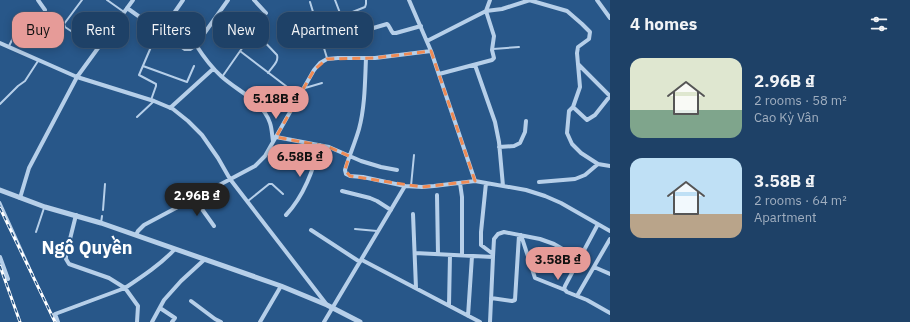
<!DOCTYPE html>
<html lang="en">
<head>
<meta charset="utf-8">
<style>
  body { margin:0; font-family:"IBM Plex Sans",sans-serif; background:#26486d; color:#f1f3f6; height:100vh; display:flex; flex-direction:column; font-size:15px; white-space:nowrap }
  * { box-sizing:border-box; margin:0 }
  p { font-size:13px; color:#a1afc0 }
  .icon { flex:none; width:22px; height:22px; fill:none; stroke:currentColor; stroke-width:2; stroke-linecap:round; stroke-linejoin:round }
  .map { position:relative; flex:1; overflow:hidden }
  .sheet { display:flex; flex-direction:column; background:#1e4167; width:300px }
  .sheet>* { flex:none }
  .guide { position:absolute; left:12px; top:12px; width:380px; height:36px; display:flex; gap:8px }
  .price { position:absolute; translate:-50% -34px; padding:0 9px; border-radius:14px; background:#e69b98; color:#111; font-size:13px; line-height:26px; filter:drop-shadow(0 1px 2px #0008) }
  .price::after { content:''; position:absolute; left:50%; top:24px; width:12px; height:9px; margin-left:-6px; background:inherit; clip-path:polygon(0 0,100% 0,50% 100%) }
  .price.current { background:#222; color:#fff }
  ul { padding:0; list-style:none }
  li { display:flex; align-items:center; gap:12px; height:100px; padding:0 20px }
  li span { display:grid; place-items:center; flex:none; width:112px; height:80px; border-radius:12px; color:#555 }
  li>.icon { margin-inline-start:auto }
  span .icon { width:48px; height:48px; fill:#fffc; stroke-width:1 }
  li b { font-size:17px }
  h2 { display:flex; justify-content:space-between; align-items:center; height:48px; padding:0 20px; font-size:17px }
  .pill { padding:0 14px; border-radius:12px; background:#1e4167; box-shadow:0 2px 10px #0003,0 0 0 1px #3c5a7b; font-size:14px; line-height:36px }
  .pill.current { background:#e69b98; color:#111 }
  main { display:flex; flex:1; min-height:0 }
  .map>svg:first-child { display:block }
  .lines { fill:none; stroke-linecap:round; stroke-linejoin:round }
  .service { stroke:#b6cfe9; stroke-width:2 }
  .minor { stroke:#b6cfe9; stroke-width:4 }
  .tertiary { stroke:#b6cfe9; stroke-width:5 }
  .rail-casing { stroke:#fff; stroke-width:3 }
  .rail { stroke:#285789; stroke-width:1.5; stroke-dasharray:4.5; stroke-linecap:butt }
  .marked { fill:none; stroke:#ef8b55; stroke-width:3; stroke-dasharray:8 5; stroke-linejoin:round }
  .labels { text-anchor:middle; stroke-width:3.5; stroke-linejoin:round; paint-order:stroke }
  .district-label { font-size:18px; font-weight:bold; fill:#fff; stroke:#285789 }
</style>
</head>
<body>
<main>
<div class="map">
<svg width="610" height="322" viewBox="0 0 610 322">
  <rect width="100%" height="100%" fill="#285789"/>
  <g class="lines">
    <path class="service" d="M107,0l17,12
      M335,0l5,13 1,2h4l20,-8 1,-3v-4
      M310,2l17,56
      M74,33l-9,-6 -1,-3 18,-24
      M9,46l9,-18
      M151,47l-12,28 17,9v2l-5,14
      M493,49l26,-2
      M240,51l59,45
      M143,66l44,16 7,-16
      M222,77l30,-43 2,-1 3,1 20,21c2,7 -5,12 -9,18
      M305,88l17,-5
      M0,104l18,-18 7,-5 13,-20
      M137,117l16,-15
      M411,186l3,-31
      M248,201l21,-17h3l11,10
      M0,202l33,73
      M103,210l2,-26
      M101,223l1,-7
      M355,229l22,2
      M36,232l8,-24"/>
    <path class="minor" d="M38,0l7,10
      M254,0l12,13
      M409,0l22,51 44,130
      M529,0l38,11 15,13 8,8 -1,7 -11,8 -1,6 3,34 -7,20 14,13 8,-5 15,-19
      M597,0l13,18
      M127,8l58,41h5l6,-4 32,-45
      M370,29l17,-5c3,2 3,6 6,9h3l25,-7
      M161,32l22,-32
      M427,41l59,-30 4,-11
      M0,43l77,34 77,24 19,8 15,12 14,14 16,23 12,21 97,126
      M196,45c7,11 15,22 25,31 16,15 42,25 49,47 2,6 2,12 3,18
      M366,58c-1,23 -1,49 -7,71 -4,14 -10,27 -14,41l1,4 4,2 13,1 42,9
      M578,64l32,32
      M475,65l20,57 4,20 4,44
      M439,74l53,-14 2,-2 -2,-8 2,-14 -8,-25 16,-2 28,-9
      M573,107l-4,4 -2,22 5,11 9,9 17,11 12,2
      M170,108l43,-39
      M276,137l53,10 32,14 20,6 16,3
      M499,147l15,-1 6,-3 5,-11 1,-11
      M539,182l36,-3 10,-4 13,-11
      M460,183l2,14v58
      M486,183l-5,49v13l12,9
      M342,191l28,7 7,3 14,9
      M437,195l1,59
      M20,198l9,-30 48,-91 56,-77
      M194,198l20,28
      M413,214l3,74
      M286,215c18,-19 27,-45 34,-70
      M598,224l-33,62 -1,3 3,3 20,8 23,13
      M311,230l49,32
      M136,235l2,-4 6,-6 111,-59 10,-10 49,-86 6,-7 7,-4 11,-1h37l56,-7
      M521,235l14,43 30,12
      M415,253l78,4
      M0,257l8,22
      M362,260l118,62
      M594,267l16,7
      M577,296l33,-57
      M491,298l21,3 3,-1 4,-65
      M191,301l24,18 6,3
      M449,305l1,-50
      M160,308l15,10 -3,4
      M468,316l4,-60
      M58,322l-3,-8 70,-26 -16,-10 -40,-14 -3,-5v-4l10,-40
      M137,322l1,-16 -13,-18c18,-12 36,-24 50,-39
      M152,322l12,-22 17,-19 24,-22
      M260,322l21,-36
      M324,322l81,-136 17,1 12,-1 41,-5 51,9 19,6 16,7 49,28
      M490,322l3,-65 1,-18 4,-5 6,-2 36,7 14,5 26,15"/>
    <path class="tertiary" d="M0,190l45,17 56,16 180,63 46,19 33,17"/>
    <g class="rail-casing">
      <path id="rail" d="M0,208l55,114
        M0,266l20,56"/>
    </g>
    <use href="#rail" class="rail"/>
  </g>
  <path class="marked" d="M431,51l44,130 -53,6 -72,-11 -5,-6 4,-14 -20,-9 -53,-10 38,-67 13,-11 48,-1z"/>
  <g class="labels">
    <g class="district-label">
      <text x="87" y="254">Ngô Quyền</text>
    </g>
  </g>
</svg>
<b class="price" style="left:276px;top:120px">5.18B ₫</b>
<b class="price" style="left:300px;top:178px">6.58B ₫</b>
<b class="price current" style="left:197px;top:217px">2.96B ₫</b>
<b class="price" style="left:558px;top:281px">3.58B ₫</b>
<div class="guide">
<a class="pill current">Buy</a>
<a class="pill">Rent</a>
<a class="pill">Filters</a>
<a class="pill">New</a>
<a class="pill">Apartment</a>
</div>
</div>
<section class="sheet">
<h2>4 homes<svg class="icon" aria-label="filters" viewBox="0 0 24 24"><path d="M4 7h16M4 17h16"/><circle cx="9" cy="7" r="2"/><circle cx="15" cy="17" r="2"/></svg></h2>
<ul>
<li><span style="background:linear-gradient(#dfe7d0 65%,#7fa58c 0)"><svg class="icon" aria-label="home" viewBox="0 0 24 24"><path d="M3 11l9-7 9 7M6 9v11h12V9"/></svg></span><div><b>2.96B ₫</b><p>2 rooms · 58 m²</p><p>Cao Kỳ Vân</p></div></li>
<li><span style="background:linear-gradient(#bfe0f5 70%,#b9a48a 0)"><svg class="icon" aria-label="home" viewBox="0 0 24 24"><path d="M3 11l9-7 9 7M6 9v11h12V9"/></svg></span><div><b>3.58B ₫</b><p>2 rooms · 64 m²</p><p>Apartment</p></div></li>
</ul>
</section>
</main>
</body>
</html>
